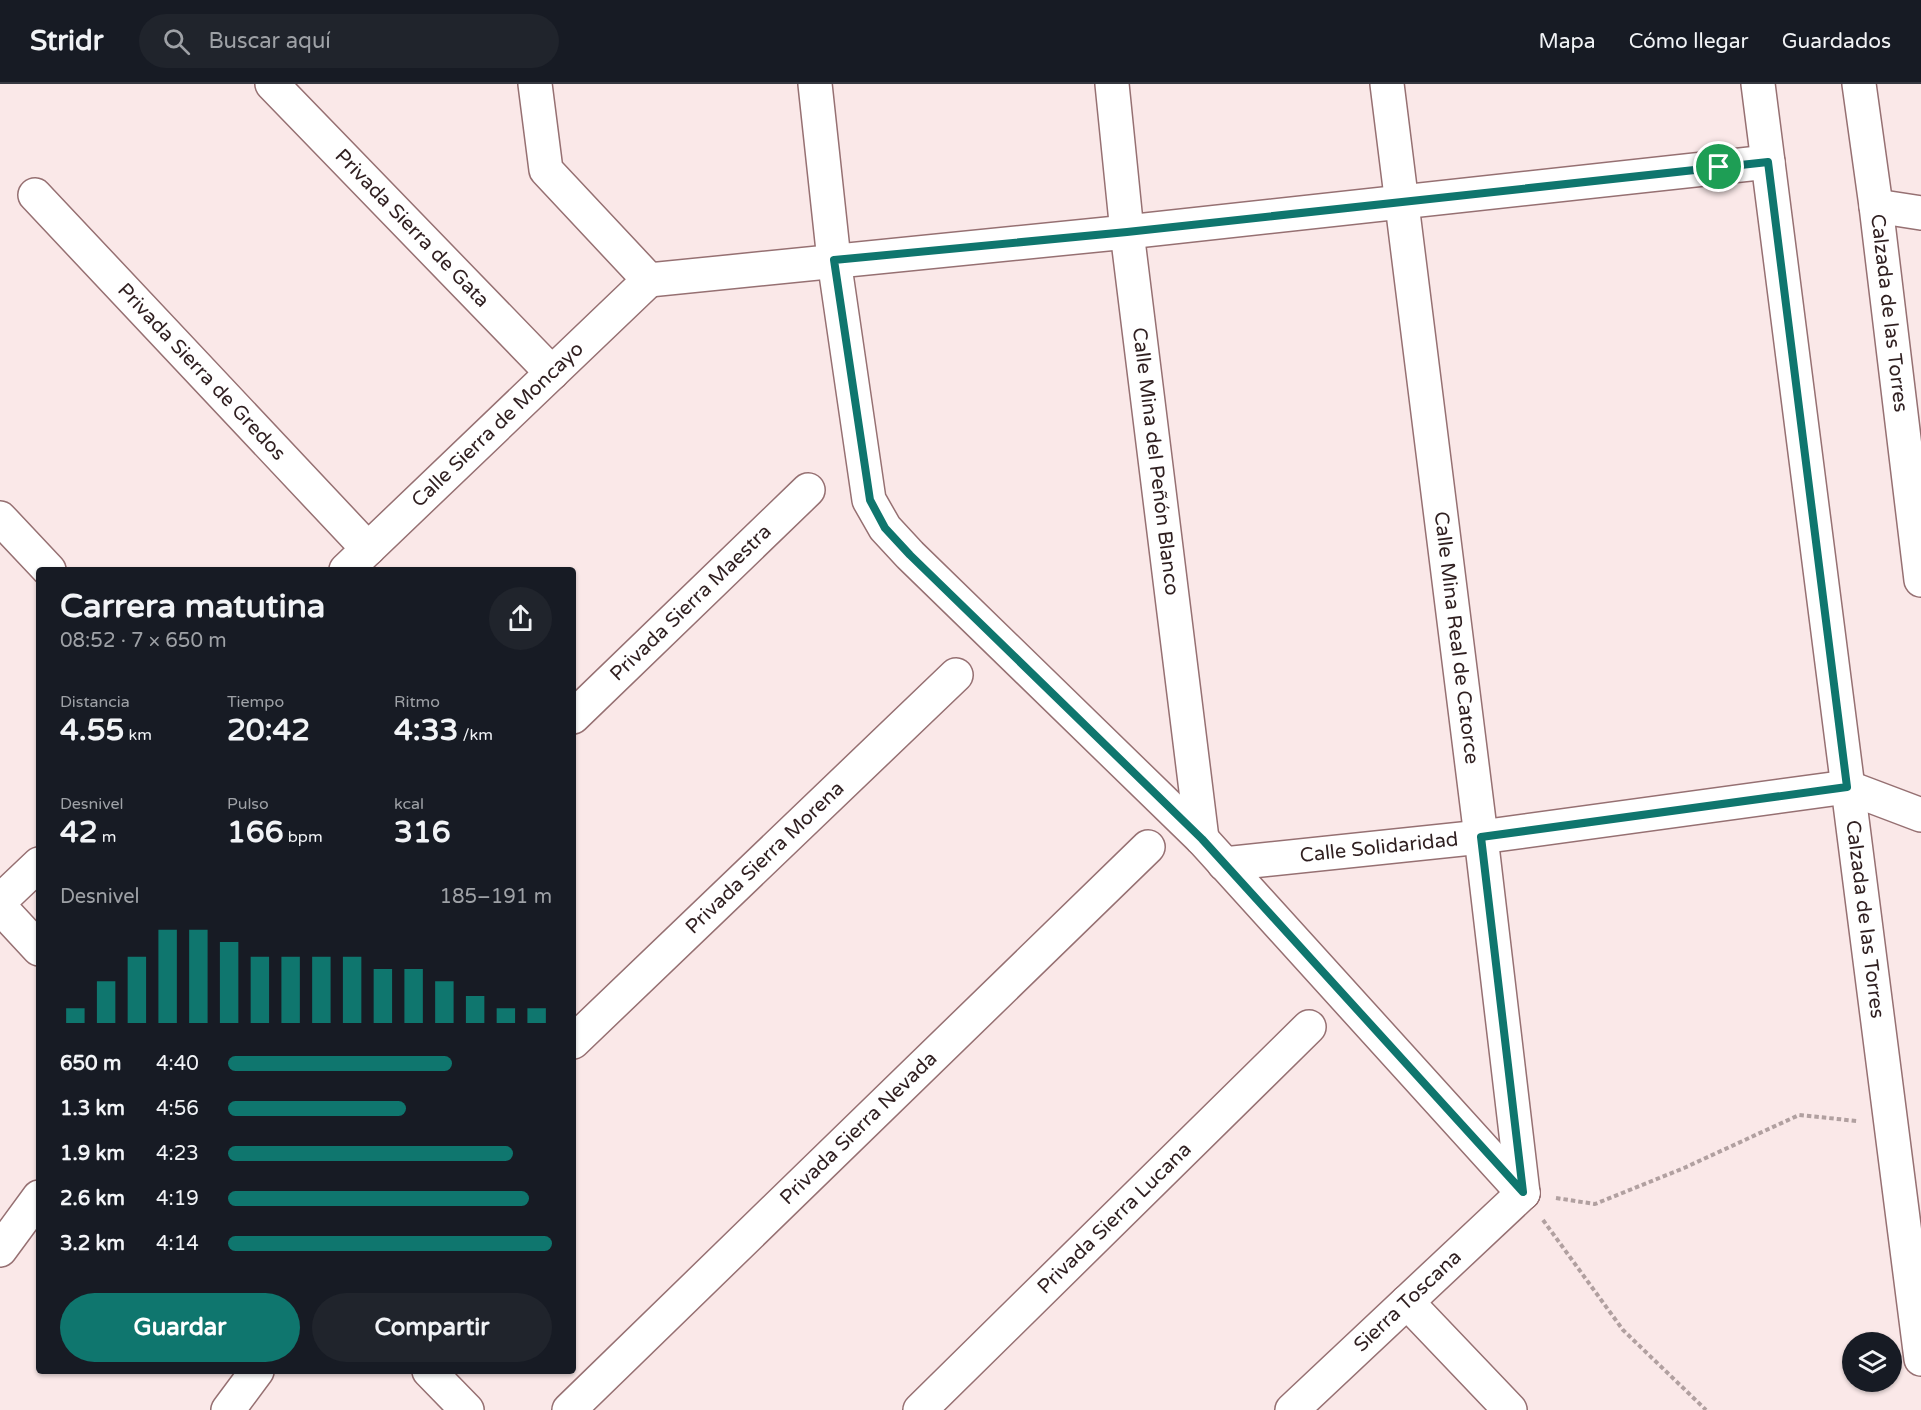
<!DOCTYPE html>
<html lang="es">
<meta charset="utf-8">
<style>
body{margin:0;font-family:"Varela Round",sans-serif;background:#20242c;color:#f1f3f6;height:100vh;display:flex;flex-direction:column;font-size:22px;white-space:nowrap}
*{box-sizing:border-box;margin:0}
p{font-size:20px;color:#9ea1a6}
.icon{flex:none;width:33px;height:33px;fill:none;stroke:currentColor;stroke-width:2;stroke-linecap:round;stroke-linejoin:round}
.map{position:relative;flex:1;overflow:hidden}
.side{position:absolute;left:36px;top:483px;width:540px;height:807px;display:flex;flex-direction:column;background:#171b24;border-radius:6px;box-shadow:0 2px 4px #0004}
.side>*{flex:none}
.fabs{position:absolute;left:1842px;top:1248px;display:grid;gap:12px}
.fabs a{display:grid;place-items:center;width:60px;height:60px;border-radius:50%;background:#171b24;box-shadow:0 2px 4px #0004;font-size:30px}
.pin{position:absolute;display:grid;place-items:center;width:51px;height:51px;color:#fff;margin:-26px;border:3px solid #fff;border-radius:50%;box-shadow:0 2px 6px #0007}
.round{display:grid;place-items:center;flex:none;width:63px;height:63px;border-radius:32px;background:#20242c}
.headline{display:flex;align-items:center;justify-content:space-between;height:102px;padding:0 24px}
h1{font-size:33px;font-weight:700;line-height:45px}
.metrics{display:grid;grid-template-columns:repeat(3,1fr);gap:9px;height:102px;padding:6px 24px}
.metrics div{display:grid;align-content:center}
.metrics b{font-size:30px;font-weight:700}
.metrics small{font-size:16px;font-weight:400}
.metrics p{font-size:16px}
.chart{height:168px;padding:12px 24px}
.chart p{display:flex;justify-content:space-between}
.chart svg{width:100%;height:108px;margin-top:6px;stroke:#0f766e;stroke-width:6}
.button{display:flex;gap:12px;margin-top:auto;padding:12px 24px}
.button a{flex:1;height:69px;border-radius:36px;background:#0f766e;color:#fff;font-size:24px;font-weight:700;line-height:69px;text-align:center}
.button a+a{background:#20242c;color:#f1f3f6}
ul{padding:0 24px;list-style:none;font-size:20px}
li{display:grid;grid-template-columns:96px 72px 1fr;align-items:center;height:45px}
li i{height:15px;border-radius:8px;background:#0f766e}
header{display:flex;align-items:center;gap:36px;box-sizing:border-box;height:84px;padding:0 30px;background:#171b24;border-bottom:2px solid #363941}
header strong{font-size:28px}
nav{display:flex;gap:33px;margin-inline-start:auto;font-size:21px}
.search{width:420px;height:54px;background:#20242c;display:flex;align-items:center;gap:15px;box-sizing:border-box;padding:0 21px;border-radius:33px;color:#9ea1a6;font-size:22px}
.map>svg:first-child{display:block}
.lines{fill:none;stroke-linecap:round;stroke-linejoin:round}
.minor-casing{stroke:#967072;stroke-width:36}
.path{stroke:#b1a0a0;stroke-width:4;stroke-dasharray:4.5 3;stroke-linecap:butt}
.minor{stroke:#fff;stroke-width:33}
.route-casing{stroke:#fff;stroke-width:12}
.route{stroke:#0f766e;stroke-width:8}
.labels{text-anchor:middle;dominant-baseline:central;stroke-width:4.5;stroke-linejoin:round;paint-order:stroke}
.street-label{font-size:20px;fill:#2f1f20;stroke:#fafafa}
</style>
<header>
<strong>Stridr</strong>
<div class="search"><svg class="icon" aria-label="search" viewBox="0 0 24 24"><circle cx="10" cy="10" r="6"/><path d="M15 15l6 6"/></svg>Buscar aquí</div>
<nav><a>Mapa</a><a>Cómo llegar</a><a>Guardados</a></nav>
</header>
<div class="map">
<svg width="1921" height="1326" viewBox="0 0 1921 1326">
<rect width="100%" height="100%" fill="#fae8e8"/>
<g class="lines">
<g class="minor-casing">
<g id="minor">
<path id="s1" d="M272,0L552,289"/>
<path d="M535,0L546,86L649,196"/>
<path d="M815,0L834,176L869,416L885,444L910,471L1202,755L1523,1109"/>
<path id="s2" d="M1112,0L1127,148L1202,755"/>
<path id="s3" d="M1387,0L1481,753L1523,1109"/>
<path id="s4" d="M1758,0L1921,1275"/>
<path id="s5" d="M1859,0L1876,122L1921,496"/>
<path id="s6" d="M35,111L368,465"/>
<path d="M1876,122L1921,129"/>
<path d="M649,196L1127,148L1768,78"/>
<path d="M0,434L49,486"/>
<path id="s7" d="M346,486L649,196"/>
<path id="s8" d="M573,633L808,406"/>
<path id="s9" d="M1224,780L1481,753L1847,703L1921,731"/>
<path d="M0,817L39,780"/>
<path d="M0,823L39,865"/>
<path id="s10" d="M573,958L956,591"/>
<path d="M0,1166L39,1113"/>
<path d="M1407,1218L1510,1326"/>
<path d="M429,1287L467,1326"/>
<path d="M228,1326L257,1287"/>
<path id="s11" d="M569,1326L1148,763"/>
<path id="s12" d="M920,1326L1309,943"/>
<path id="s13" d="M1292,1326L1523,1109"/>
</g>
</g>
<g class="path">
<path d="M1556,1114L1595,1120L1684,1084L1799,1031L1857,1037"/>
<path d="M1543,1136L1623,1246L1706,1326"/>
</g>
<use href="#minor" class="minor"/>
</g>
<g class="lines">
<g class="route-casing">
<path id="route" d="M1768,78L1847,703L1481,753L1523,1108L1202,755L910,471L885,444L870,416L834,176L1127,148Z"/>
</g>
<use href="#route" class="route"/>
</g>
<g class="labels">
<g class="street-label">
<text stroke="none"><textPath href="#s1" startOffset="201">Privada Sierra de Gata</textPath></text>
<text stroke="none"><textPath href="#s5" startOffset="231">Calzada de las Torres</textPath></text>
<text stroke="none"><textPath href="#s6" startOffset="243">Privada Sierra de Gredos</textPath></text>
<text stroke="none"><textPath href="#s7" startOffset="210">Calle Sierra de Moncayo</textPath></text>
<text stroke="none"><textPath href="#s2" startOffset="380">Calle Mina del Peñón Blanco</textPath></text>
<text stroke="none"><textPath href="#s8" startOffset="164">Privada Sierra Maestra</textPath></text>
<text stroke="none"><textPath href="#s3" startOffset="558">Calle Mina Real de Catorce</textPath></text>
<text stroke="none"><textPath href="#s9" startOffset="156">Calle Solidaridad</textPath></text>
<text stroke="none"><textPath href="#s10" startOffset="266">Privada Sierra Morena</textPath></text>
<text stroke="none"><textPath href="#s4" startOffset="842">Calzada de las Torres</textPath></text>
<text stroke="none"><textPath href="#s11" startOffset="404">Privada Sierra Nevada</textPath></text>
<text stroke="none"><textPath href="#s12" startOffset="273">Privada Sierra Lucana</textPath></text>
<text stroke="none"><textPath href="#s13" startOffset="159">Sierra Toscana</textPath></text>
</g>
</g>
</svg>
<div class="fabs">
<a><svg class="icon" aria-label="layers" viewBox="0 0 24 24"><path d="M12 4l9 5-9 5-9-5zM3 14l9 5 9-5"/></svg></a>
</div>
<div class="pin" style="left:1719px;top:83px;background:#1e9e55"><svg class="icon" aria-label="arrive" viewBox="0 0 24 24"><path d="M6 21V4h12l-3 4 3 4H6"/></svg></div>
<section class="side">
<div class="headline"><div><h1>Carrera matutina</h1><p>08:52 · 7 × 650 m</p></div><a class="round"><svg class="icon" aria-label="share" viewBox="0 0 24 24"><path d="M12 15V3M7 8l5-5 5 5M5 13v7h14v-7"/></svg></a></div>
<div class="metrics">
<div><p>Distancia</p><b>4.55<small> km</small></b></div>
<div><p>Tiempo</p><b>20:42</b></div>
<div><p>Ritmo</p><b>4:33<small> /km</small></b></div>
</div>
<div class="metrics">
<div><p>Desnivel</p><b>42<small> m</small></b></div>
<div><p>Pulso</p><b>166<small> bpm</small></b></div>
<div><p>kcal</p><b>316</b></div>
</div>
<div class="chart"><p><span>Desnivel</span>185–191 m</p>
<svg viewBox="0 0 160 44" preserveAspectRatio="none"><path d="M5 44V38M15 44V27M25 44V17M35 44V6M45 44V6M55 44V11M65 44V17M75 44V17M85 44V17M95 44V17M105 44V22M115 44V22M125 44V27M135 44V33M145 44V38M155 44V38"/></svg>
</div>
<ul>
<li><b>650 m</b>4:40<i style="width:69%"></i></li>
<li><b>1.3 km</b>4:56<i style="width:55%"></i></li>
<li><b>1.9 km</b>4:23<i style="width:88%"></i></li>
<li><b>2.6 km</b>4:19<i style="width:93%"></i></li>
<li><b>3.2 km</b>4:14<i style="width:100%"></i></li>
</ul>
<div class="button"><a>Guardar</a><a>Compartir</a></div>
</section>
</div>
